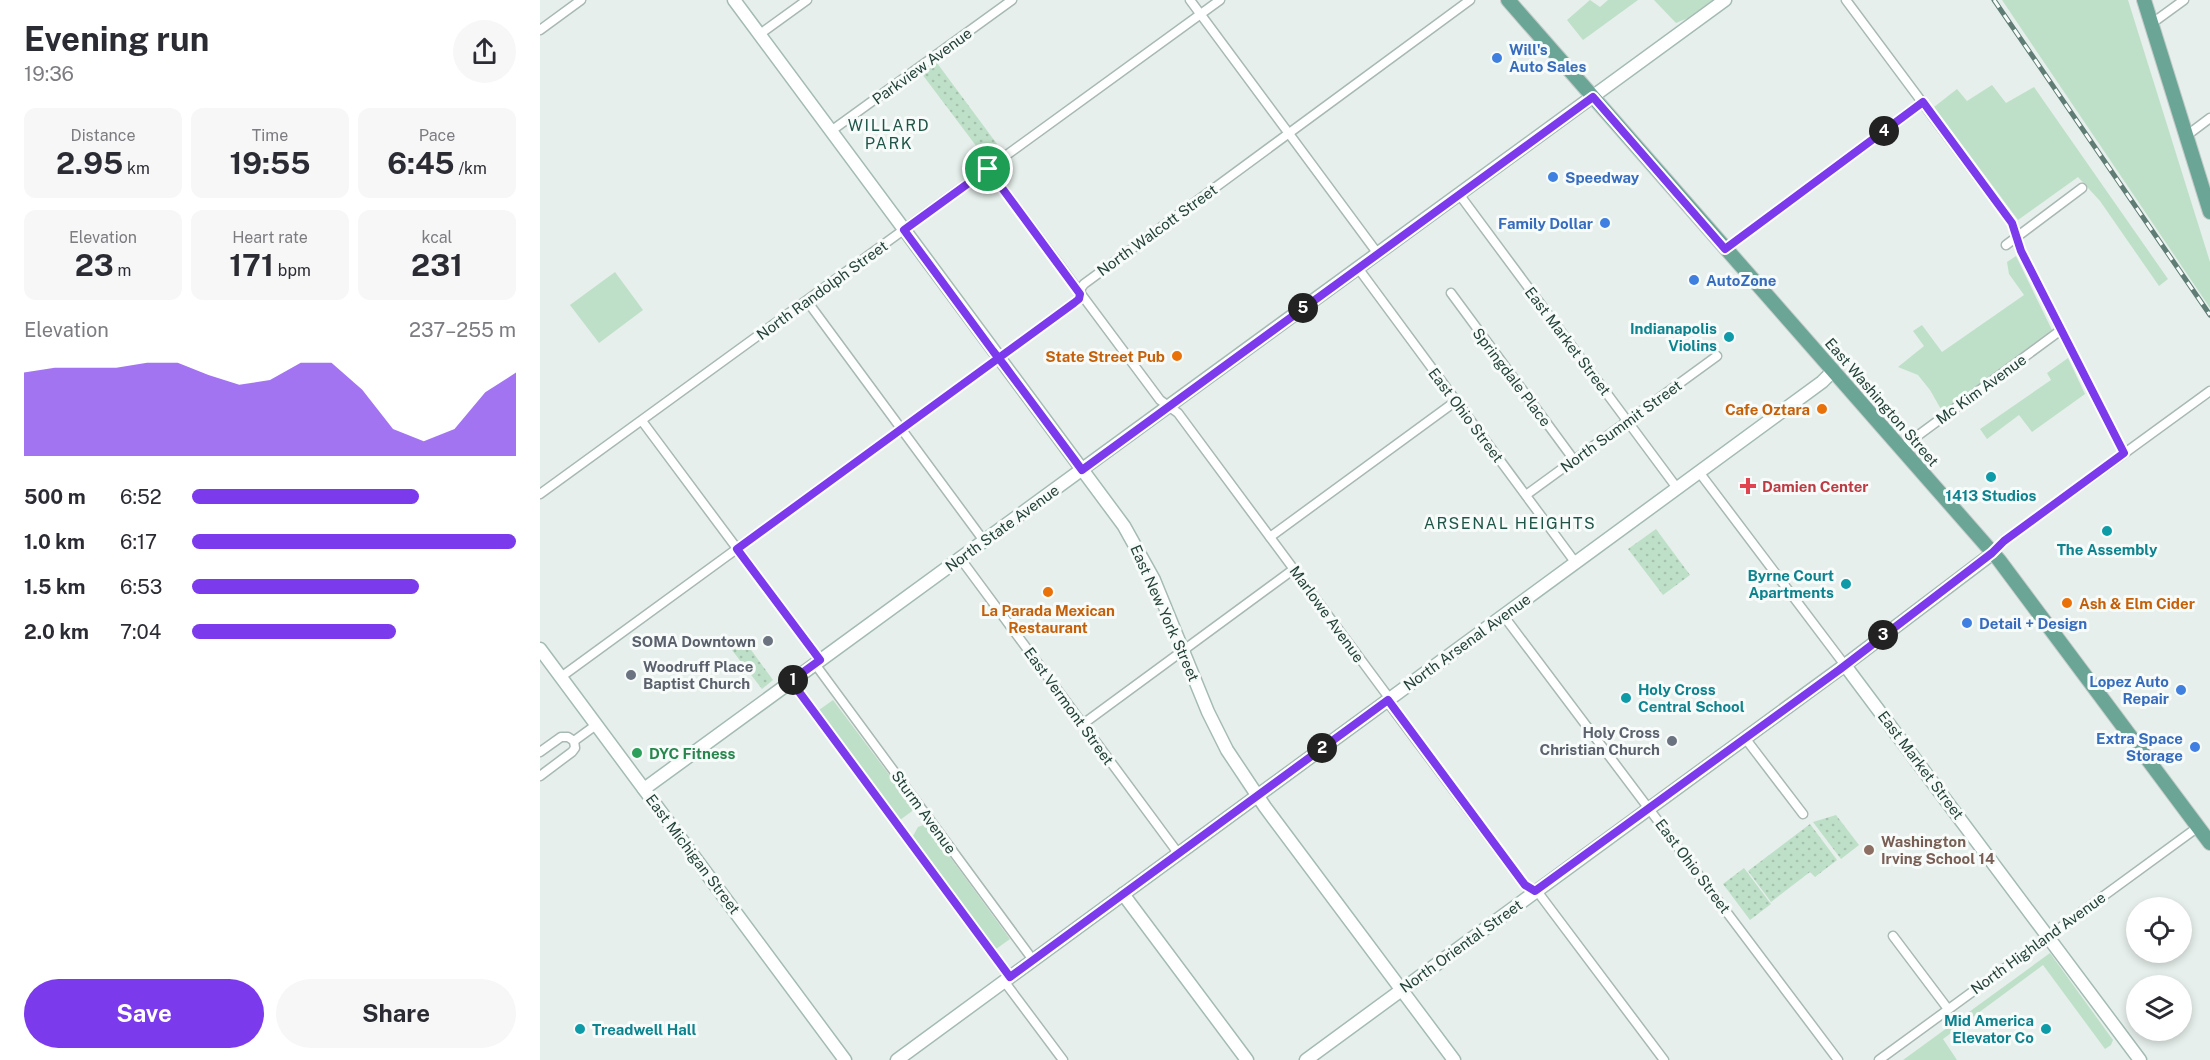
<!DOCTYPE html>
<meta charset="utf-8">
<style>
body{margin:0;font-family:"Public Sans",sans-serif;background:#f7f7f7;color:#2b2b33;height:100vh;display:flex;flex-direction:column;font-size:22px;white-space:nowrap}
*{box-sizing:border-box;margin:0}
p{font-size:20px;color:#7c7c81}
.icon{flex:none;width:33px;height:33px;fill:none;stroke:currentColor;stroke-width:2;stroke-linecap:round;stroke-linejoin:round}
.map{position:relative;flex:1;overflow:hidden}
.panel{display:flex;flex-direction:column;background:#fff;width:540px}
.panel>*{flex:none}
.controls{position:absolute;left:1586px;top:897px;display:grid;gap:12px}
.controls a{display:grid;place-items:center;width:66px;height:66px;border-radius:50%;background:#fff;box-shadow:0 3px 9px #0003;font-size:30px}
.pin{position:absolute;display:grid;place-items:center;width:51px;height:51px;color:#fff;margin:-26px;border:3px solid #fff;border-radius:50%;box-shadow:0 2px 6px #0007}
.km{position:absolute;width:30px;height:30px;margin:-15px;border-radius:50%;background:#222;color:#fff;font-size:16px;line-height:30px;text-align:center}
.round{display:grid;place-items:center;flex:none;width:63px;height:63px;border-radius:32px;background:#f7f7f7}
.headline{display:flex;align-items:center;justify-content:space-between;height:102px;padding:0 24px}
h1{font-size:33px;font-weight:700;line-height:45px}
.metrics{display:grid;grid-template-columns:repeat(3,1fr);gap:9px;height:102px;padding:6px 24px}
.metrics div{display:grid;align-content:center;border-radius:12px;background:#f7f7f7;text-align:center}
.metrics b{font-size:30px;font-weight:700}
.metrics small{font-size:16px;font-weight:400}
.metrics p{font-size:16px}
.chart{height:168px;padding:12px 24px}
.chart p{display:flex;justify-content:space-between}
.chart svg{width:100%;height:108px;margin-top:6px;fill:#7c3aed;opacity:.7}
.action{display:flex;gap:12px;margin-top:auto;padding:12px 24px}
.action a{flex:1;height:69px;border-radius:36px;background:#7c3aed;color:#fff;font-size:24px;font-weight:700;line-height:69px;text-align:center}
.action a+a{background:#f7f7f7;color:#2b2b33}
ul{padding:0 24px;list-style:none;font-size:20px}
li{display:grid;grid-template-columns:96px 72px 1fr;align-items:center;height:45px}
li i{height:15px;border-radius:8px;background:#7c3aed}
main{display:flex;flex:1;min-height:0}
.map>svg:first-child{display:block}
.grass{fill:#bfe0c8}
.park{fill:url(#park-dots)}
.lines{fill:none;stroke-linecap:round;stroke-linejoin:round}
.street-casing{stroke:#a8b8b2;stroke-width:11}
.secondary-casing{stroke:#a4bbb3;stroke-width:15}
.primary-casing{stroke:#c2cac8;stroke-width:16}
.street{stroke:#fff;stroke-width:8}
.secondary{stroke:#fff;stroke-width:12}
.primary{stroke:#6aa596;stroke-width:14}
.rail-casing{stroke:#5f7d75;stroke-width:5}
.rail{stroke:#f7fbf9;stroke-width:3;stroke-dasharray:9;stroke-linecap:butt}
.route-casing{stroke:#fff;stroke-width:12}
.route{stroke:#7c3aed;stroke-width:8}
.shop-dot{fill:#3f7fe0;stroke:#f7fbf9;stroke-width:2}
.culture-dot{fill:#0f9aa8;stroke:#f7fbf9;stroke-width:2}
.food-dot{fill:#e8710a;stroke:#f7fbf9;stroke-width:2}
.health-dot{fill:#e0444e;stroke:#f7fbf9;stroke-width:2}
.worship-dot{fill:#6b7280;stroke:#f7fbf9;stroke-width:2}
.leisure-dot{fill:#2e9e5b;stroke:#f7fbf9;stroke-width:2}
.education-dot{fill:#8d6e63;stroke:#f7fbf9;stroke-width:2}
.labels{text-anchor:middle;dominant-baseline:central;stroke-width:6;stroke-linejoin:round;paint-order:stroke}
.shop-label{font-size:15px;font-weight:bold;fill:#366cbe;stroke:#f7fbf9;text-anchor:start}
.street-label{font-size:15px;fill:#24423a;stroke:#f7fbf9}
.culture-label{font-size:15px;font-weight:bold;fill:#0d838f;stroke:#f7fbf9;text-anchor:end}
.food-label{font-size:15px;font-weight:bold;fill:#c56008;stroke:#f7fbf9;text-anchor:end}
.health-label{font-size:15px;font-weight:bold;fill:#be3a42;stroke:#f7fbf9;text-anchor:start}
.worship-label{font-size:15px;font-weight:bold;fill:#5b616d;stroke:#f7fbf9;text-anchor:end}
.leisure-label{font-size:15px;font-weight:bold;fill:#27864d;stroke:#f7fbf9;text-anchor:start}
.education-label{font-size:15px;font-weight:bold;fill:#785e54;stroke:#f7fbf9;text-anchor:start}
.neighbourhood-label{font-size:16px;letter-spacing:1.5px;fill:#1f5548;stroke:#f7fbf9}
</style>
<main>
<section class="panel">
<div class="headline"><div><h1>Evening run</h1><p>19:36</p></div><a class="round"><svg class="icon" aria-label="share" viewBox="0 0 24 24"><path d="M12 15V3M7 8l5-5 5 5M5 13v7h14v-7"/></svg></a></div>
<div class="metrics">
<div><p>Distance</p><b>2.95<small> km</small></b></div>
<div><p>Time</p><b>19:55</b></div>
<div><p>Pace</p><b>6:45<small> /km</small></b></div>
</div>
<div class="metrics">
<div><p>Elevation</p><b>23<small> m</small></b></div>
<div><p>Heart rate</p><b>171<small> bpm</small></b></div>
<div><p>kcal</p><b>231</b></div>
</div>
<div class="chart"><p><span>Elevation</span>237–255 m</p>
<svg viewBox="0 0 160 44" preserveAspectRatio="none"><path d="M0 44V10L10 8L20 8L30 8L40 6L50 6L60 11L70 15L80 13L90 6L100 6L110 17L120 33L130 38L140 33L150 18L160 10V44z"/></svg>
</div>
<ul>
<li><b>500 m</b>6:52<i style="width:70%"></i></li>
<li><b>1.0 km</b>6:17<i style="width:100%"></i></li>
<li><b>1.5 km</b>6:53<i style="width:70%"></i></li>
<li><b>2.0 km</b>7:04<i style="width:63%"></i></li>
</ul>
<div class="action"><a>Save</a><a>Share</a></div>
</section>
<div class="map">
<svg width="1670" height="1060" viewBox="0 0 1670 1060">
<defs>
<pattern id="park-dots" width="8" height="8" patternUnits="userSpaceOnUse" patternTransform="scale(1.5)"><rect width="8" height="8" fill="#bfe0c8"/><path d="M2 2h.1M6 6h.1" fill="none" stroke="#a4c1ad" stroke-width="1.8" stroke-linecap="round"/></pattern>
</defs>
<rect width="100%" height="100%" fill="#e6efeb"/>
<g class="grass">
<path d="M1050,0L1060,7L1068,0H1098L1043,40L1027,20Z"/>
<path d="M1114,0H1173L1148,18L1136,23Z"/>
<path d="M1462,0H1588L1670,262V308Z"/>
<path d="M1452,85L1466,103L1494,87L1628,279L1619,286L1560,201L1538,177L1478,220L1394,107L1417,89L1427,101Z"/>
<path d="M1476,256L1512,330L1402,411L1390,390L1378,375L1358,367L1384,346L1373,331L1382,325L1402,352L1484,295L1469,274L1467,262Z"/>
<path d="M75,272L103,310L59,343L30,305Z"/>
<path d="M1528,358L1545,394L1492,432L1479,415L1447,439L1440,429L1511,380L1507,373Z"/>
<path d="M293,700L375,809L360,820L279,710Z"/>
<path d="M386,824L470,939L456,949L373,836L378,827Z"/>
<path d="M1510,953L1573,1040L1571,1045L1565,1049L1503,965L1403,1039L1417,1060H1363Z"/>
</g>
<g class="park">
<path d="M397,63L457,144L443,155L382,74Z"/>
<path d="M1116,529L1150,575L1123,595L1088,549Z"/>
<path d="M201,636L233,680L222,689L188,645Z"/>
<path d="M1296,815L1319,845L1301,859L1273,822Z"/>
<path d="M1270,824L1297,860L1275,877L1270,872L1231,902L1208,871Z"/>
<path d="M1204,868L1231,904L1210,920L1183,884Z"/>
</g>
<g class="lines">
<g class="street-casing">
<g id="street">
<path d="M650,0L838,254"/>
<path d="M1306,0L1472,223L1481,251L1584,453"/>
<path d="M1611,24L1644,0"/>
<path d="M0,30L41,0"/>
<path d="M220,34L267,0"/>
<path d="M291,131L472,0"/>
<path d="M1646,136L1670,118"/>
<path d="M448,169L620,400L638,413L847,695L849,704L985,885L1000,895L1124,1060"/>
<path d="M919,194L1137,488"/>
<path d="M1466,245L1542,188"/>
<path d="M1185,249L1383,102"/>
<path d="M818,268L1035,562"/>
<path d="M911,293L1034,460"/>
<path d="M267,301L444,541"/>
<path d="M102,421L280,660"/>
<path d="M1361,448L1521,330"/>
<path d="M1159,472L1304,664"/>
<path d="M0,494L680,0"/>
<path d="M986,495L1177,356"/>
<path d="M730,537L916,401"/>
<path d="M1453,553L1464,541L1670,391"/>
<path d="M420,558L638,853"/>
<path d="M963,615L1298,1060"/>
<path d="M275,664L493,960"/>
<path d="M21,677L534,303L540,297L541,288L544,284L930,0"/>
<path d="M251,681L470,977"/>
<path d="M543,724L754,569"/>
<path d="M1205,738L1263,814"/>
<path d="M34,741L56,725"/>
<path d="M0,752L21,737H28L34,741"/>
<path d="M0,776L32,752L35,748L34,741"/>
<path d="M1353,936L1408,1009"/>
<path d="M464,981L523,1060"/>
<path d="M1339,1060L1658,827"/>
</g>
</g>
<g class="secondary-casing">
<g id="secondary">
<path d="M194,0L584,526L614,580L668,712L687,750L725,807L914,1060"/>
<path d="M0,649L305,1060"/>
<path d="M1304,664L1600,1060"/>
<path d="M104,789L1185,0"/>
<path d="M583,894L707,1060"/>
<path d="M357,1060L1282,382L1293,371"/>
<path d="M766,1060L1301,668L1453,553"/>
</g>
</g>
<g class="primary-casing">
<g id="primary">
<path d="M968,0L1459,560L1670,843"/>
<path d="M1604,0L1670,212"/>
</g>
</g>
<use href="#street" class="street"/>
<use href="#secondary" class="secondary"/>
<use href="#primary" class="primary"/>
<g class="rail-casing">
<path id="rail" d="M1454,0L1670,315"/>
</g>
<use href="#rail" class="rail"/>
</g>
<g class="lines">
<g class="route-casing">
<path id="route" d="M448,169L540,294L539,299L534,303C422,385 310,467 197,549L280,660L251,681L470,977L848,700L985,885L995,891L1299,670L1452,553L1464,541L1584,453L1481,251L1472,223L1383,102L1185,249L1053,97L542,470L464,365L453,351L364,230L448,169"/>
</g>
<use href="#route" class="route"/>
</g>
<g class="shop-dot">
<circle cx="957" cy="58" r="6"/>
<circle cx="1013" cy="177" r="6"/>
<circle cx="1065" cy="223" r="6"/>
<circle cx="1154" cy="280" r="6"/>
<circle cx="1427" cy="623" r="6"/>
<circle cx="1641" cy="690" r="6"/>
<circle cx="1655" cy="747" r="6"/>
</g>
<g class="culture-dot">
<circle cx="1189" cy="337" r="6"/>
<circle cx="1451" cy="477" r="6"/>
<circle cx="1567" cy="531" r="6"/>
<circle cx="1306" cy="584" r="6"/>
<circle cx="1086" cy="698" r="6"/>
<circle cx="40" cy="1029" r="6"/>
<circle cx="1506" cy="1029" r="6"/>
</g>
<g class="food-dot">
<circle cx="637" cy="356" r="6"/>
<circle cx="1282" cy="409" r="6"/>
<circle cx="508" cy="592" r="6"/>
<circle cx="1527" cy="603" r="6"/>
</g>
<path class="health-dot" d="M1205 477h6v6h6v6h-6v6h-6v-6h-6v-6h6z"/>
<g class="worship-dot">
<circle cx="228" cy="641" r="6"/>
<circle cx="91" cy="675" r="6"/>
<circle cx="1132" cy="741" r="6"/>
</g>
<circle class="leisure-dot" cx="97" cy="753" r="6"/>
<circle class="education-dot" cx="1329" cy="850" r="6"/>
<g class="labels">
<g class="shop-label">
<text x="969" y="49">Will's<tspan x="969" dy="17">Auto Sales</tspan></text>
<text x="1025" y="177">Speedway</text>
<text x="1053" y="223" text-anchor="end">Family Dollar</text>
<text x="1166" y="280">AutoZone</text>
<text x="1439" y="623">Detail + Design</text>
<text x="1629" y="681" text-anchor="end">Lopez Auto<tspan x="1629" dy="17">Repair</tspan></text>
<text x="1643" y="738" text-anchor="end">Extra Space<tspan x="1643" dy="17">Storage</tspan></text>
</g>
<g class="street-label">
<text transform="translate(382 66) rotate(-36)">Parkview Avenue</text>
<text transform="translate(617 230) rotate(-36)">North Walcott Street</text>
<text transform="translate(282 290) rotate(-36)">North Randolph Street</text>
<text transform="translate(1028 341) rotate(53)">East Market Street</text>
<text transform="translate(972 377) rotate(53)">Springdale Place</text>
<text transform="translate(1441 389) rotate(-36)">Mc Kim Avenue</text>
<text transform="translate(1342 402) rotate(49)">East Washington Street</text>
<text transform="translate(926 415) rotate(53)">East Ohio Street</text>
<text transform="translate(1081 426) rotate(-36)">North Summit Street</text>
<text transform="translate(462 528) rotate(-36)">North State Avenue</text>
<text transform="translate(625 613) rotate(66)">East New York Street</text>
<text transform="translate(787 614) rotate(54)">Marlowe Avenue</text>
<text transform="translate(927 642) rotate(-36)">North Arsenal Avenue</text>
<text transform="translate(529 706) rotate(54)">East Vermont Street</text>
<text transform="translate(1381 765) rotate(53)">East Market Street</text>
<text transform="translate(384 812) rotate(54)">Sturm Avenue</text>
<text transform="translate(153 854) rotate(53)">East Michigan Street</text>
<text transform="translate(1153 866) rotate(53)">East Ohio Street</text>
<text transform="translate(1498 943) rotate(-36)">North Highland Avenue</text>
<text transform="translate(921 946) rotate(-36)">North Oriental Street</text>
</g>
<g class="culture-label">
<text x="1177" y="328">Indianapolis<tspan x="1177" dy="17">Violins</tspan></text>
<text x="1451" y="495" text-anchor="middle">1413 Studios</text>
<text x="1567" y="549" text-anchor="middle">The Assembly</text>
<text x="1294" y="575">Byrne Court<tspan x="1294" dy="17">Apartments</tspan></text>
<text x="1098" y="689" text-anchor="start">Holy Cross<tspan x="1098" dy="17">Central School</tspan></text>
<text x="1494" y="1020">Mid America<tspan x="1494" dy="17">Elevator Co</tspan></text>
<text x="52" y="1029" text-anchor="start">Treadwell Hall</text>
</g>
<g class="food-label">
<text x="625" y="356">State Street Pub</text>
<text x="1270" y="409">Cafe Oztara</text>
<text x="1539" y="603" text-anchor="start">Ash &amp; Elm Cider</text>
<text x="508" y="610" text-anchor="middle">La Parada Mexican<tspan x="508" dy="17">Restaurant</tspan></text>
</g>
<g class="health-label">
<text x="1222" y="486">Damien Center</text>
</g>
<g class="worship-label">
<text x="216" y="641">SOMA Downtown</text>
<text x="103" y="666" text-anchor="start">Woodruff Place<tspan x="103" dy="17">Baptist Church</tspan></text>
<text x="1120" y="732">Holy Cross<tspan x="1120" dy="17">Christian Church</tspan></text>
</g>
<g class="leisure-label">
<text x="109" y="753">DYC Fitness</text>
</g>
<g class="education-label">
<text x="1341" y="841">Washington<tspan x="1341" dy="17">Irving School 14</tspan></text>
</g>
<g class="neighbourhood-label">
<text x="349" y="125">WILLARD<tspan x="349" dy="18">PARK</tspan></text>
<text x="970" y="523">ARSENAL HEIGHTS</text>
</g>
</g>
</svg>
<div class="controls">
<a><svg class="icon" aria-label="locate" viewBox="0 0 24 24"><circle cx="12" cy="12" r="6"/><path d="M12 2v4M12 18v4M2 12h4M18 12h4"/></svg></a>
<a><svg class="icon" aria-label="layers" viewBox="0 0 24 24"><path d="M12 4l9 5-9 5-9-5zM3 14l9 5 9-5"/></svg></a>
</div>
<div class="pin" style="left:448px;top:169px;background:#1e9e55"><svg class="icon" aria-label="arrive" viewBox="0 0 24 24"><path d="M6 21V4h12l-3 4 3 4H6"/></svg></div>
<b class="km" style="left:253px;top:680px">1</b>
<b class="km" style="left:782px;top:748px">2</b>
<b class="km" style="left:1343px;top:635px">3</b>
<b class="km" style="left:1344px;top:131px">4</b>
<b class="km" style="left:763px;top:308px">5</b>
</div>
</main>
